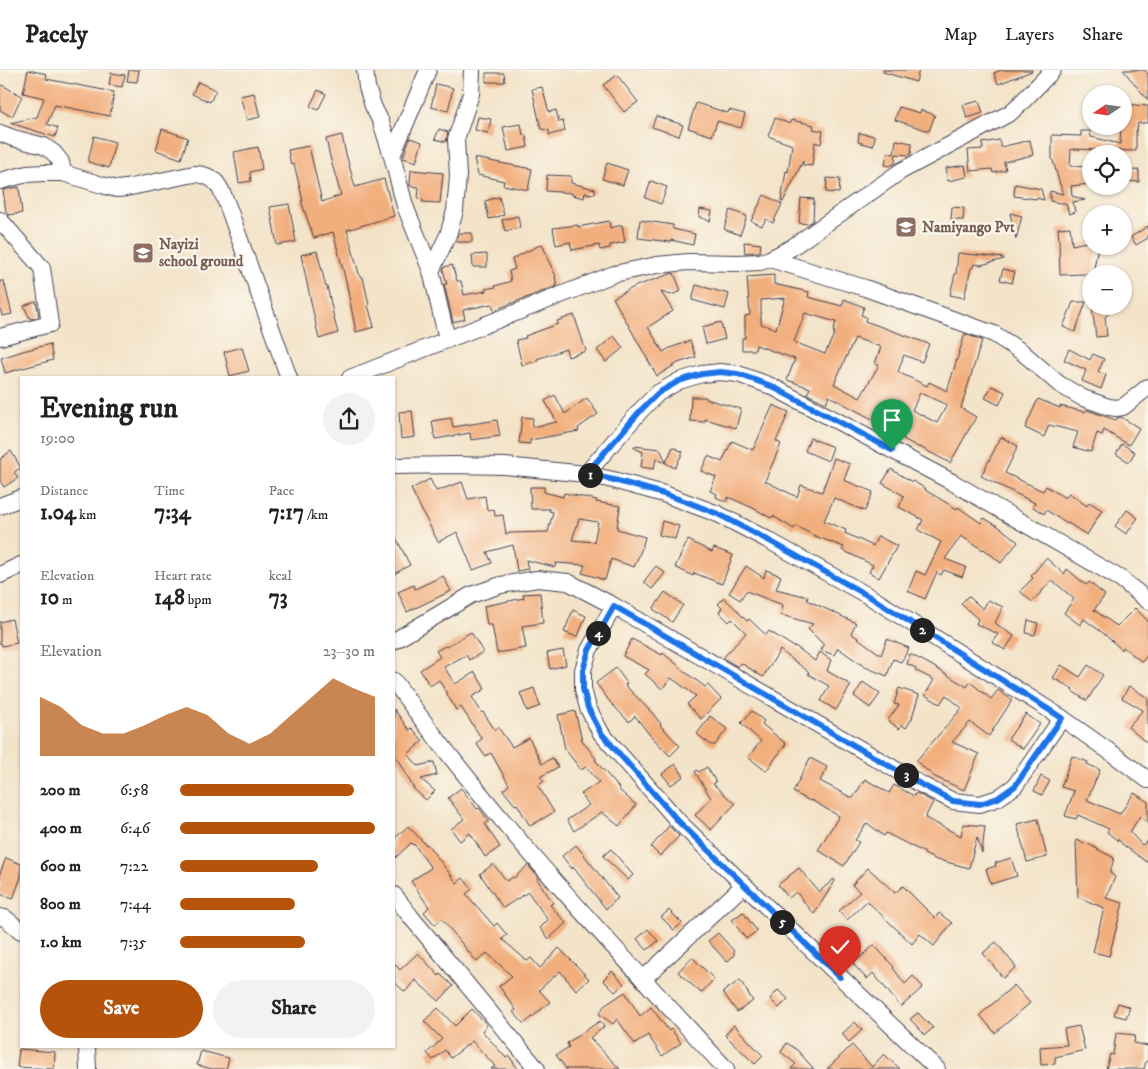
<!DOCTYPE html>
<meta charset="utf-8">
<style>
body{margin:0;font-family:"IM FELL DW Pica",serif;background:#f2f2f2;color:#202124;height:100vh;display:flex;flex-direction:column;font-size:19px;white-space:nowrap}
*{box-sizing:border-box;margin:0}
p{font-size:16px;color:#757577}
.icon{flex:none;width:28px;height:28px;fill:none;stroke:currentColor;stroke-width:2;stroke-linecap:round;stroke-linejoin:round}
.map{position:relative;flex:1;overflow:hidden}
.drawer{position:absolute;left:20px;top:306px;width:375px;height:672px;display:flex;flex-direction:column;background:#fff;border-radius:0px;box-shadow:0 1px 4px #0004}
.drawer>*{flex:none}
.needle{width:32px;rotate:257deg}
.fabs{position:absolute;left:1082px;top:15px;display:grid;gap:10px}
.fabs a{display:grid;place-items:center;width:50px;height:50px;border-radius:50%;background:#fff;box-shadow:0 1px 4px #0004;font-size:25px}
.pin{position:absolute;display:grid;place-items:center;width:42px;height:42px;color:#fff;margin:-51px -21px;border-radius:50% 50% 50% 0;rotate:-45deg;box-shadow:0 0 5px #0007}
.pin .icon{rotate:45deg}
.km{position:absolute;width:25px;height:25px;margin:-12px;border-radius:50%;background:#222;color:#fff;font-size:14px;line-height:25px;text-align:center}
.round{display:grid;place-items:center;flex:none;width:52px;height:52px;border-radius:26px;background:#f2f2f2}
.summary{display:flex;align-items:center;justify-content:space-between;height:85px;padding:0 20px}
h1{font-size:28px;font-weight:700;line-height:38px}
.figures{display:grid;grid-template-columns:repeat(3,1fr);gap:8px;height:85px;padding:5px 20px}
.figures div{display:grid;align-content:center}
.figures b{font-size:21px;font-weight:700}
.figures small{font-size:14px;font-weight:400}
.figures p{font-size:14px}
.chart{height:140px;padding:10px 20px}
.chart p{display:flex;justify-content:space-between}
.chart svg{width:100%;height:90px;margin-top:5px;fill:#b45309;opacity:.7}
.action{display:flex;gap:10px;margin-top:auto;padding:10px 20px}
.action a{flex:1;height:58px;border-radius:30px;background:#b45309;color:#fff;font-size:20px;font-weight:700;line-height:58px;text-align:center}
.action a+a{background:#f2f2f2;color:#202124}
ul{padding:0 20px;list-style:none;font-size:16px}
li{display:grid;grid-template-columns:80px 60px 1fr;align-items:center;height:38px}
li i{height:12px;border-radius:6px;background:#b45309}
header{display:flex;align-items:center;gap:30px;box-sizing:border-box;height:70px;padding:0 25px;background:#fff;border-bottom:1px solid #e0e0e0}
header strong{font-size:24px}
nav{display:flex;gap:28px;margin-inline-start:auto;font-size:18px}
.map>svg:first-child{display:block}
.building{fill:#f2af7e;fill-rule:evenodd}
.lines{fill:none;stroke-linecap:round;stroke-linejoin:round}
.minor-casing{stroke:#413f50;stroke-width:18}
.minor{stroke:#fff;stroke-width:16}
.route-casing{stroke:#fff;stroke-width:10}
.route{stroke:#1a73e8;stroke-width:6}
.labels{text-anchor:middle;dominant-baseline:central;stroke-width:4.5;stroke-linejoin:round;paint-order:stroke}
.education-label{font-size:15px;font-weight:bold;fill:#785e54;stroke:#fbf7ec;text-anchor:start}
</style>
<header>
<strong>Pacely</strong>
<nav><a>Map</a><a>Layers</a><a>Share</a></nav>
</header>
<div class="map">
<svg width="1148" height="999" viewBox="0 0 1148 999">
<rect width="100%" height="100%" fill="#fbf7ec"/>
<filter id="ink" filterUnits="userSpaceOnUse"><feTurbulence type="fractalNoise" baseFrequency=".02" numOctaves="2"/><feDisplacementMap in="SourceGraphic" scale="10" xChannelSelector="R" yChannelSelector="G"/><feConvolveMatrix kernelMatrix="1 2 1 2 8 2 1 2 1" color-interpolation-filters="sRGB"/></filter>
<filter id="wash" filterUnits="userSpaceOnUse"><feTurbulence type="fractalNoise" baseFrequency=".0096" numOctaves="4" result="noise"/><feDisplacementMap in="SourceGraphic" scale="20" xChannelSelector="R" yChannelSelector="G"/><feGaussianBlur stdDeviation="1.12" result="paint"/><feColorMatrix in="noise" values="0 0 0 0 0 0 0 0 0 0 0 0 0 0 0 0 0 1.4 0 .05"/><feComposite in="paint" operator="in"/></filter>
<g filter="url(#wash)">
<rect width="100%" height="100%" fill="#f3e3c8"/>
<g id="blocks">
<g class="building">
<path d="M28,0L47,4L46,9L114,22L110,46L55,35L47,54L58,58L55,67L10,53L37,47L44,28L23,23Z"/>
<path d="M129,0H139L137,12L127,11Z"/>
<path d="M883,0H919L916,12L883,2Z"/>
<path d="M1001,0H1032V1L998,14L994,3Z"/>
<path d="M1123,0H1145L1148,4V30Z"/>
<path d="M111,3L125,5L122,17L109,15Z"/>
<path d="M486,3H504L505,12H486Z"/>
<path d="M617,5L638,32L624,42L603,15Z"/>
<path d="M198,12L216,20L210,32L192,24Z"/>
<path d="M0,14L22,26L12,47L0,40Z"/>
<path d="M436,14L453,18L448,41L431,37Z"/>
<path d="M542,17L549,42L556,40L559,52L563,51L565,61L549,65V60L541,59L532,19Z"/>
<path d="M318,20L326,24L318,40L310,36Z"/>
<path d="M254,23L260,47L247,50L240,26Z"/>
<path d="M979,31L983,43L967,48L963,35Z"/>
<path d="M696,33L728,43L729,40L745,44L741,58L717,51L712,66L688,58Z"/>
<path d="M1124,34L1148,36V53H1138L1137,60H1136V81L1071,79L1070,96L1091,97V114L1071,116L1072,126L1085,130L1073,132L1075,142L1069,144L1066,133H1060L1050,131V121L1063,124L1052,88V65L1081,66V61H1090L1091,67L1120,74L1121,56H1124Z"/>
<path d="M899,37L920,43L921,40L935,45L929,61L895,50Z"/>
<path d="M656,46L683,55L679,66L652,57Z"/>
<path d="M478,47L491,49L488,63L475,60Z"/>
<path d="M775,48L790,54L791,50L814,55L813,59L823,61L821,74L815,72L812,96L803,95V91L783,132L781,131L786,101L788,102L792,75L768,66Z"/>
<path d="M521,54L523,65H526L528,77L508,81L503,57Z"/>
<path d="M162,59L188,68L181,89L156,80Z"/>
<path d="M439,59L448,62L446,72L435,69Z"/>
<path d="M859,63L875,66L873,76L858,72Z"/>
<path d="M342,65L345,80L355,117L384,109L394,146L347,160L360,207H363L369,235H368L374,257L356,262L346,211L333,162L314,168L301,131H303L294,94L291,95L288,80L309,76L322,132L341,125L330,87L326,69Z"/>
<path d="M94,66L115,72L109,98L88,92Z"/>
<path d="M410,68L422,72L416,92L403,88V87Z"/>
<path d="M896,70L912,73L911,84L909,85L896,84L895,93L890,96L885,95L887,83L894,84Z"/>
<path d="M999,70L1001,77L1030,70L1033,85L1004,92L1006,100L993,103L992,99L970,101L968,80L983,79L982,73Z"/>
<path d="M258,77L262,99L250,102L251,111L239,113L234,82Z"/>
<path d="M474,88L532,99L528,120L503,115L504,111L478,105Z"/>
<path d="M607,93L628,100L623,115L602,109Z"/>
<path d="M965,95L967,107L948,111L946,98Z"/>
<path d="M411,100L443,103L440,133L422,132L423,130L418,129L419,117L410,116V114Z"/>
<path d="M1139,100V112L1124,111V101Z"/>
<path d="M547,105L571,106V113L595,119V124L585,123L584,128L572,125V123L546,121Z"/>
<path d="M827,108L840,109L839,123L826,122Z"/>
<path d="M651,111L667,117L661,134L645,128Z"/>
<path d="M1015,114L1041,119L1044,130L1036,128V129L1014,126Z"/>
<path d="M19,117L22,143L9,145L6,142L3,120Z"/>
<path d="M764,125L782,134L773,153L766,149L762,156L751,151Z"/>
<path d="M499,127L504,145L489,149L485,131Z"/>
<path d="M801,128L814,129L813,151L808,154L799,153Z"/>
<path d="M289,134L296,172L277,175L270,137Z"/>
<path d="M952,137L964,138L963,150H951Z"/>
<path d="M700,139L712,141L710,151L699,147Z"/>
<path d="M730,140L747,146L740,165L724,159Z"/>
<path d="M1010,143L1022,146L1016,169Z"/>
<path d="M518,146L520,158L505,161L502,150Z"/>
<path d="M640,150L673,155V159L695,164L693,175L671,170V172L638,168Z"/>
<path d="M609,151L610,158L622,155L625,172L610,175V178L600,180L599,175L572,180L570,172L556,175L553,158L578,155V157Z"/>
<path d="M1148,156V168L1136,175L1131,167Z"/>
<path d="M1070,157L1072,175L1091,171V176H1098L1093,204H1091V205L1083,204L1060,205L1059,170L1058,158Z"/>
<path d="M459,163H472V172H457Z"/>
<path d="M744,172L761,174L760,182L745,183Z"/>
<path d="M542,174L548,188H547L556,206L555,207L557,216L494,240L492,234L463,240L465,249L453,252L444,214H447L443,200L444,197L452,195L457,211H461L464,225L486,221L485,219L496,217L495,216L511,211L509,201L515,199L512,189Z"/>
<path d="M317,181L326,217L327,216L335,252L338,263L319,269L301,185Z"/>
<path d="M958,183L1004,188V189L981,195L974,194L973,197L971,198L964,228L950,225L955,204H956Z"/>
<path d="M487,184V197H473L472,185Z"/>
<path d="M1003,199L1015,202L1012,213L1000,210Z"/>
<path d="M674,203L681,221L671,225L661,222L673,241L648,257L663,282L670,278L690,271L696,287L678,293L657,306L613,228L636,216L670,204Z"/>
<path d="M774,205V214L809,222L808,227L842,236L844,229L864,237L861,245L866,247L865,251L929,274L922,292L904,285L898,302L927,316L929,312L947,321L965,264L982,270L961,338L976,347L950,393L920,377V378L903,369L904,368L872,349L829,326L826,333L807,324L810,318L787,310L795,289L756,275L755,280H742V268H745V246L750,245L747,207ZM785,228L776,259L761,254V230ZM805,243L836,252L833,262H835L825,284L794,272ZM855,268L881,277L875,294L879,295L860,328L834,314ZM920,323L947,335L937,353L912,340Z"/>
<path d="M0,211H4L12,244L2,246L0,238Z"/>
<path d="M696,215L729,224L725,239L692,230Z"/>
<path d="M36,231L39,247L30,249L24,236Z"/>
<path d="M1073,232H1086L1075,262L1063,257Z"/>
<path d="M1092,236H1117L1105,247L1107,266L1096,267Z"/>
<path d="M574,245L586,281L568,287L566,279L537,289V291L522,295L516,270L526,268L525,266L558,254L557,251Z"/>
<path d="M721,252L725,269L706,274L702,257Z"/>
<path d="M614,266L623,278L606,292L597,280Z"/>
<path d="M50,274L53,290L5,303L1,288L23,281Z"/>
<path d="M242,277L249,301L230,306L224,282Z"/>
<path d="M1069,279L1090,290L1093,284L1104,289L1098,302L1106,305L1101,319L1082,311L1086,300L1064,290Z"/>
<path d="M992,316L1005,322L999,335L985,328Z"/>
<path d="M555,325L565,344L587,328L598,344L578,358L579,361L530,370V374L519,373L522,347L533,348L532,357L557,352L545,331Z"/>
<path d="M691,327H706V329L741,339L736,358L705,349V352L690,351Z"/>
<path d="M1038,329L1060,338V336L1085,342L1087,340L1116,350L1117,348L1121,347L1139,358L1129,375L1104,360L1102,365L1097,363L1091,382L1073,377L1078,362L1049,355L1044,367L1025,358Z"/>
<path d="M773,335L789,342L776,371L781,374L765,411L797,427L801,415L822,422L834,388L850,394L844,410L873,422L865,441L834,428L824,451L846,460L845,463L873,476L878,466L897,476L879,508L869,502L873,495L842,480L844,477L815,466L796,456L794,459L773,446L771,448L753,438L728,427L726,432L716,427L717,424L710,421L716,407L701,401L708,386L722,392L732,371L753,380Z"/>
<path d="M412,341L415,367L401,369L399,342Z"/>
<path d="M451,348L453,357L497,350L500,366L471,370L470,363L435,369L432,351Z"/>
<path d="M1001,367L1018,376L1005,403L1043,421L1046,416L1065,428L1069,423L1087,436L1089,432L1102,440L1087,465L1068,453L1067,454L1046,440L1044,444L1033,437L1035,433L981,406Z"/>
<path d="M810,368L833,377L828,391L805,381Z"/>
<path d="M1122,374L1135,382L1129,392L1116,384Z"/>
<path d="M634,376L660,379L666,392L673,377L683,382L675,398L656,388L654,399L641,397L643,382L633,377Z"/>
<path d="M11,381L21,398L14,402L18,408L4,417L0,411V389Z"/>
<path d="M891,399L912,412L913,411L926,419L925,420L957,439L958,437L981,453L984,448L1001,458L1018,472L1001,493L984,479L983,480L961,466L945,489L966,497L962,507L944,500L941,505L937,502L925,529L908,521L916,501L925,505L941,472L918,460L923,450L899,437L904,426L882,413Z"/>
<path d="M430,409L436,421L462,412L468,429L485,426L487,440L494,439L495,446L503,445L506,464L511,463L548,462L553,442L549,441L550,439H531L530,417H544V422L563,427L564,423L597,430L596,432L620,436L617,459L645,467L642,478L634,497L611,489L605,510L582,503L585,495L556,493L555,497L526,490L528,499L517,501L513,475L487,482L492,493L473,500L457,462L438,472L411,419ZM579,449L598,452L594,472L572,470Z"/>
<path d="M1127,440L1138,448L1126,464L1115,456Z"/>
<path d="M662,451L679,456L675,469L659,465Z"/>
<path d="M394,464L410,495L394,504Z"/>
<path d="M688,470L712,482L714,478L733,485L722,514L694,503L693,506L675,497Z"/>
<path d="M1046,488L1064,504L1067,499L1086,515L1089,512L1105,525L1094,540L1117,556L1135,538L1148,551V584L1142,592L1123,577L1122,580L1103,563L1084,549L1080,555L1064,543L1074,529L1052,510L1032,532L1020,521L1033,508L1031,506Z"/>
<path d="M656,496L665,503L652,519L645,513V510Z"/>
<path d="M746,496L764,508L766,500L781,506L776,519L808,527L807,530L856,553L851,563L881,585L887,569L909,578L906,584L901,592L893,589L887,606L865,597L838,578L834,585L821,580L824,575L808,559L813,554L781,545L783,535L746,521L740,530L729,523Z"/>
<path d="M443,506L451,521L407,542L398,522L414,515L415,519Z"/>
<path d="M665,522L683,535L672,552L653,539Z"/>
<path d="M540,523L543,553L522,556L526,578L497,583L492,555H487L484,536L524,528L523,524Z"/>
<path d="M968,526L983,539L988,530L1003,537L995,553L1014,566L1005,580L992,572L998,564L976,554L978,549L961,534Z"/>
<path d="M724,528L739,542V543L747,551L749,549L766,565L769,561L794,577L795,576L815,591L820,582L831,590L827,601L851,615L836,640L821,631L829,616L808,604L809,602L780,580L763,607L741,593L738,597L723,588L746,563L732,549L729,552L719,542L722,538L718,534Z"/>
<path d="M573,540L586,546L578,566H574L564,562Z"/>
<path d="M12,549L17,573L2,576L1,573L0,574V552Z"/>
<path d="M1028,550L1038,553L1035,565L1026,563Z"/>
<path d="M471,562L483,582L469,590L466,585L444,597L455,614L475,602L485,619L472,627L482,643L483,642L495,660L498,657L512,677L529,668L542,694L552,688L558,697L540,707L544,711L538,716L554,742L530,756L517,734L515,735L503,720L509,715L491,683L485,686L476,673L482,669L461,637L456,640L439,610L430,616L420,600L440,587L436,581L445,576L446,577Z"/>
<path d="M632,569L662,585L663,583L680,597V598L705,617L708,615L721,629L701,649L687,634L696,626L671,608L662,619L645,604L649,600L623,586Z"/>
<path d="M563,580L566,595L550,599L547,583Z"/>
<path d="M910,584L931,595L967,617L970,612L991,629L998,620L1012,630L989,666L970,652L952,672L979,684L964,720L935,707L916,691L962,638L946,625L940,634L925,625L934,610L915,600L916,598L907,594Z"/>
<path d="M1061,595L1080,607L1088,595L1103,605L1087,631L1072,621L1073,619L1053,608Z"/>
<path d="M616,598L627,613L625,615L654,645L661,654L660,655L680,676L670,686L649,664L635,646L629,652L610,632L596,613Z"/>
<path d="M863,612L880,624L870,638L854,626Z"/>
<path d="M1129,616L1148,628V674L1128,657L1143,640L1122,628Z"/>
<path d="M534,618L540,636L527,641L520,623Z"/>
<path d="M899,618L919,625L912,647H913L906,658L902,655L899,659L888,650L899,635L894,634Z"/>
<path d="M394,639L409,660L412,658L423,671L408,684L418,696L434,692L437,705L421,709L435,721L426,730L414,719L400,692L394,684Z"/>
<path d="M575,641L582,670L596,689L595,690L619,718L618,719L636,735L619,756L602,742L574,761L567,750L589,735L581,724L599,712L586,697L581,700L565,679L558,645Z"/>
<path d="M752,641L764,651L762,654L786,674L766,701L748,687L761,671L741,653Z"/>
<path d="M1026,644L1040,654L1023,679L1008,669Z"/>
<path d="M710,646L727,659L715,675H711L697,664Z"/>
<path d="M1072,686L1088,692L1087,694L1100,700L1087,730L1120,744L1134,723L1148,732V753L1140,746L1130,762L1142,775L1148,771V793L1122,774L1118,769V771L1107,762L1109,759L1078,745L1076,749L1065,746L1074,721L1061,717Z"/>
<path d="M810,688L827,697L820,711L852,728H853L865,709L889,723L894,715L914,726L916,723L933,732L925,748L961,766L963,754L985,756L982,783L977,767L969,798L939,790V791L924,784L925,783L886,763L884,766L867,753L855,770L859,772L844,796L818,780L839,746L811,730L810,731L793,722Z"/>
<path d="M675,694L684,706L671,715L662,704Z"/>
<path d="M707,697L716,712L713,714L735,734L711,760L695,745L711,728L695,702L697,700L699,702Z"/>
<path d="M1041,706L1050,711L1042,725L1034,721Z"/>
<path d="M461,718L477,739L479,738L489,751L485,754L500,777L485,787L470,763L460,771L451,759L464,749L448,728Z"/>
<path d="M1038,749L1047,787L1027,792L1017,754Z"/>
<path d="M408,756L426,775L427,774L457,813L463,808L472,819L466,824L494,856L497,853L507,865L502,869L527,891L531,888L540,898L559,878L577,896L589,909L576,920L560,901L539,920L550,932L524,954L513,942L516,940L499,916L512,906L487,883L477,892L442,849L435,855L424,842L429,837L411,811L431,798L414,774L413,775L411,773L394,789V769Z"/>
<path d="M669,756L679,766L660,786L651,777Z"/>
<path d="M1076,770L1088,774L1114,788L1110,803L1115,807L1106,828L1123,833L1109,886L1093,882L1104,838L1078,827Z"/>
<path d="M576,775L618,828L606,839L573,797L572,799L562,786Z"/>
<path d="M611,779L633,805L628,810L603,786Z"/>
<path d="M6,788L21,794V807L13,829L0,824V803Z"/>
<path d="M1011,788L1017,806L991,814L986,799L996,796L995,793Z"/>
<path d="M493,794L507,811L513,807L514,808L528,795L538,807L537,809L553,833L550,835L566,853L549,869L540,858L548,850L528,822L503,838L480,804Z"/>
<path d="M799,798L819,822L834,809L835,811L814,844L796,822L789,828L778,815Z"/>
<path d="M868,798L895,823L903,816L935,848L939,843L952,853L934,876L920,864L912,874L867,831L847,850L839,841L860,822L852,815Z"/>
<path d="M669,840L682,853L674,860L661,847Z"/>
<path d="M743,842L757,861L746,869L732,850Z"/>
<path d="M648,859L658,871L647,880L637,869Z"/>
<path d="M718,863L734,881V885L727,892L708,871Z"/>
<path d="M996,872L1016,897L1003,908L983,883Z"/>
<path d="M874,875L894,897L893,898L905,914L913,906L923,917L901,937L873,903L867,909L853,894Z"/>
<path d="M418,883L439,906L440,904L453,916L439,931L415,910L405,922L394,912V893L400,900Z"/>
<path d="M692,887L714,909L701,923L678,902Z"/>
<path d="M612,901L624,914L615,922L603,910Z"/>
<path d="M740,910L753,931L737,942L723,922Z"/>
<path d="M1014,915L1030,933L995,963L980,945Z"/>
<path d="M778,920L788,929L779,938L770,929Z"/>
<path d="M625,922L640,946L651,937L669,961L671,959L681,973L662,986L648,965L635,974L617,949L613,954L599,944L604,936Z"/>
<path d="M1118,933L1130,937L1126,948L1114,945Z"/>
<path d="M438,938L455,956L472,939L487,955L482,961L506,988L509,986L518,999H491L495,996L472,971L451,988L445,980L433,990L427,983L442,969L424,951Z"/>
<path d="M918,943L933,958L925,965L910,949Z"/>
<path d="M600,951L604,957L590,968L620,999H566L556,985L569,977L567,973Z"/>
<path d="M855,952L862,960L849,972L842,964Z"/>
<path d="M734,955L763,986L755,994L725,965Z"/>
<path d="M1079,956L1085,980L1055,987V994L1041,995L1040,977L1067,975L1064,959Z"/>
<path d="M1116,963L1135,965L1134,973L1148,976V992L1146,991L1144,999H1106L1110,984L1113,985Z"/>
<path d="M787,973L797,980L814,999H791L796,994L781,982Z"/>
<path d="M852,975L872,997L884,984L900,999H827Z"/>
<path d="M19,979L55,982L54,999L17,997Z"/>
<path d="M201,981L229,988L226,999H212L197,995Z"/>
</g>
</g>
</g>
<g filter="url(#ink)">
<use href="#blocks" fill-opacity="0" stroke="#413f50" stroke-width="1"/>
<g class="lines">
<g class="minor-casing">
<g id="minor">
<path d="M365,0L367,17L373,36L381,52L392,86"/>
<path d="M428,0L392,86L405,136L431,201"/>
<path d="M0,63L13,68L44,76L54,83L61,92L63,103"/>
<path d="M0,111L27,104L43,103H63L102,115L117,119L126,118L194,104C219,104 222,122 230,142L289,308"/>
<path d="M0,150L42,198L50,254L0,267"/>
<path d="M770,189L865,218L994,264L1022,282L1059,314L1083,328L1109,337L1116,338L1123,337L1148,317"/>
<path d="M447,269L431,201L448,165L455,141L458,106L456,69L471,24L472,0"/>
<path d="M350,308L614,204L657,195L688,192L738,193L760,192L770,189L791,178L901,101L1010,43L1019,35L1053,0"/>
<path d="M394,396L456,395L505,396L586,404L613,410L664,424L718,444L766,469L872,528L1062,648L1113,684L1148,710"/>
<path d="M586,404L641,340L658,323L679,311L702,304L720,302L738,304L771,316L952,412L1121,509L1148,531"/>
<path d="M0,436L21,428"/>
<path d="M0,505L21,495"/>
<path d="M614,536L922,715L953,731L980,734L998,728L1015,716L1062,648"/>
<path d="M394,571L471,525L501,515L537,509L568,512L614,536L589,580L583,600V619L588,638L601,663L679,752L744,815L937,999"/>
<path d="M394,611C492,749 611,874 726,999"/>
<path d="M394,825L411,847L537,999"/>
<path d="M0,847L5,848L21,861"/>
<path d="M643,909L744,815"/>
<path d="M87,978L88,999"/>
</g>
</g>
<use href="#minor" class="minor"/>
</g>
</g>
<g class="lines" filter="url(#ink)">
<g class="route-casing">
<path id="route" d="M840,907L679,752L601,663L588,638L583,619V600L589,580L614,536L922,715L953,731L980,734L998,728L1015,716L1062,648L872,528L766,469L718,444L690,433L664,424L614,410L586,404L641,340L658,323L679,311L702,304L720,302L738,304L771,316L892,380"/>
</g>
<use href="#route" class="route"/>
</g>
<defs>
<g id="school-square" transform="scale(1.125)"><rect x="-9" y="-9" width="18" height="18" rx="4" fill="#8d6e63" stroke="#fbf7ec"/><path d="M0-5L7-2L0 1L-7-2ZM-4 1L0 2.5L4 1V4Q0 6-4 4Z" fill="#fff"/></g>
</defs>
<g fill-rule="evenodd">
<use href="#school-square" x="906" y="157"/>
<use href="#school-square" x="143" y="183"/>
</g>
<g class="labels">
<g class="education-label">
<text x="922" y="157">Namiyango Pvt</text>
<text x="159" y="174">Nayizi<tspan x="159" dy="17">school ground</tspan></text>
</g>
</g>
</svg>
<div class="fabs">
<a><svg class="needle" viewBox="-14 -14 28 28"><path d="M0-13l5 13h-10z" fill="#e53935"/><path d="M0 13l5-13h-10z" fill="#757577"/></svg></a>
<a><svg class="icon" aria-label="locate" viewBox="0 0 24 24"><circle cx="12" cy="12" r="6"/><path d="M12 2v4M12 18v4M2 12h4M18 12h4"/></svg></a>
<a>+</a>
<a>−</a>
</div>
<div class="pin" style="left:892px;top:380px;background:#1e9e55"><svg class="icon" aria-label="arrive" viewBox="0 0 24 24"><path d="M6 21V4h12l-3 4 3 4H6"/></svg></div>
<div class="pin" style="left:840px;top:907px;background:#d93025"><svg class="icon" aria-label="check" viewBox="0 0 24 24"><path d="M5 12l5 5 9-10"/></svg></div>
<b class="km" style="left:590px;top:405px">1</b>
<b class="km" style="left:922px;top:560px">2</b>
<b class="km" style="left:906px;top:705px">3</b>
<b class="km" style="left:598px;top:563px">4</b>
<b class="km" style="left:782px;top:852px">5</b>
<section class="drawer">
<div class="summary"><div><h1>Evening run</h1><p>19:00</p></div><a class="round"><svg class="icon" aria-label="share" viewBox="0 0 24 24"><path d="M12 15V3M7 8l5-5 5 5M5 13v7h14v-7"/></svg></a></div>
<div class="figures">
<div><p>Distance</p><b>1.04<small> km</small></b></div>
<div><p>Time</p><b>7:34</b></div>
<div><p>Pace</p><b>7:17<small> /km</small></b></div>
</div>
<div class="figures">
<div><p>Elevation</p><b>10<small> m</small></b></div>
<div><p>Heart rate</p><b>148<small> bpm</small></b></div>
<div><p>kcal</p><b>73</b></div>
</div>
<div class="chart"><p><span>Elevation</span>23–30 m</p>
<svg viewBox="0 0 160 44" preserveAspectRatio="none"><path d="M0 44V15L10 20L20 29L30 33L40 33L50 29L60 24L70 20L80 24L90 33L100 38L110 33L120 24L130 15L140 6L150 11L160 15V44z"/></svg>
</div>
<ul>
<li><b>200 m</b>6:58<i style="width:89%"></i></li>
<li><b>400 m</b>6:46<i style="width:100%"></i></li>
<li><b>600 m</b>7:22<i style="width:71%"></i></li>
<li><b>800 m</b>7:44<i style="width:59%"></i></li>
<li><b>1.0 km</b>7:35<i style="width:64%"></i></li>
</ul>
<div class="action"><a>Save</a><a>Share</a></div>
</section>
</div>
